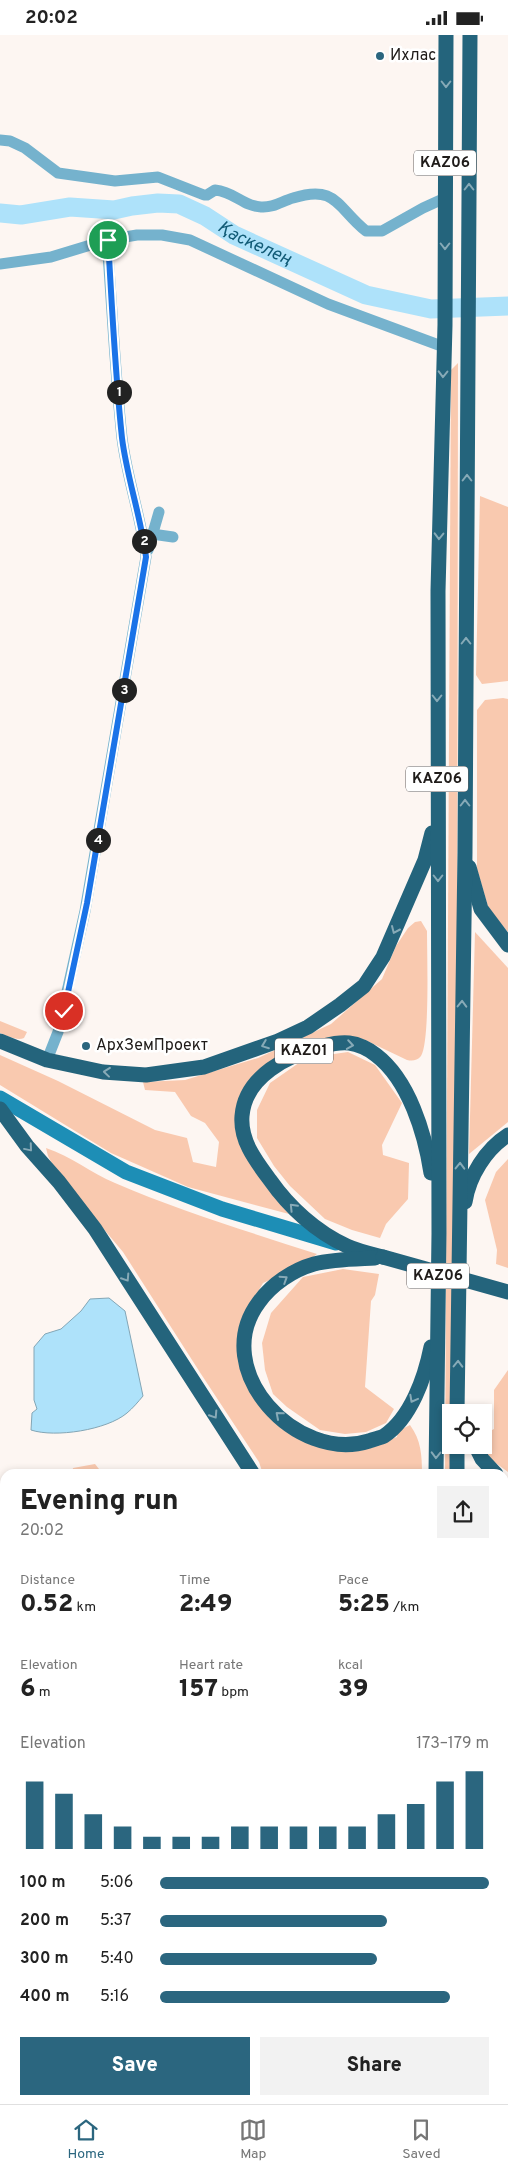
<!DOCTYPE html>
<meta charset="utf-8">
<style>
body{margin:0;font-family:Overpass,sans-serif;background:#f2f2f2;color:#222;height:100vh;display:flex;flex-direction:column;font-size:19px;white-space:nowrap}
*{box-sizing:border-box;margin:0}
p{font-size:16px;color:#767676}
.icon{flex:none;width:28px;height:28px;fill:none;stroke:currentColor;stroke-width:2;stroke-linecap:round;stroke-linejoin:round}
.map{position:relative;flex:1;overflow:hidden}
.panel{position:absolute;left:0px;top:1434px;width:509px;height:636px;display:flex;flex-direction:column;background:#fff;border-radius:15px 15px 0 0;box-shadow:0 2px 8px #0003}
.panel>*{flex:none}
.tools{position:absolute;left:442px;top:1369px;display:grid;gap:10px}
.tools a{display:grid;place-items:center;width:50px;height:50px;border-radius:0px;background:#fff;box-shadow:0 2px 8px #0003;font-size:25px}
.pin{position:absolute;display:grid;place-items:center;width:42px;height:42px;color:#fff;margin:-21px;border:2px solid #fff;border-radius:50%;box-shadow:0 1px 5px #0007}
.km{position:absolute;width:25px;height:25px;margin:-12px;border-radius:50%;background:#222;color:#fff;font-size:14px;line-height:25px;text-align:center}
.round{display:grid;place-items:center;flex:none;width:52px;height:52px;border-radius:0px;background:#f2f2f2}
.overview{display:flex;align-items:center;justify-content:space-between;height:85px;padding:0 20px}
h1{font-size:28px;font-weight:800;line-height:38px}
.metrics{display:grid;grid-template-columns:repeat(3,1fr);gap:8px;height:85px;padding:5px 20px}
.metrics div{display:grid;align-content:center}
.metrics b{font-size:25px;font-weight:800}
.metrics small{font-size:14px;font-weight:400}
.metrics p{font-size:14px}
.chart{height:140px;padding:10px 20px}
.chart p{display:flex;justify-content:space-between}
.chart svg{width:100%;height:90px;margin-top:5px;stroke:#2b667f;stroke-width:6}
.primary-button{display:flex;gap:10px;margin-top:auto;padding:10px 20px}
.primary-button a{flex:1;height:58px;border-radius:0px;background:#2b667f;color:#fff;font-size:20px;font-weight:800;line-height:58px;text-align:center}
.primary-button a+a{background:#f2f2f2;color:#222}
ul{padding:0 20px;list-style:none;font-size:16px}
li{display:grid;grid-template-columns:80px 60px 1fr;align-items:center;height:38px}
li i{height:12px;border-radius:6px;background:#2b667f}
.status{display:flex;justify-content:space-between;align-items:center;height:35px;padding:0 25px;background:#fff;direction:ltr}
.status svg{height:14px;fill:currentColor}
.tabs{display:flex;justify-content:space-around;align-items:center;height:70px;border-top:1px solid #e0e0e0;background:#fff;font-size:14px;color:#767676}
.tabs a{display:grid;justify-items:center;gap:2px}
.tabs .on{color:#2b667f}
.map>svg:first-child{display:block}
.green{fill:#f9c9af}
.water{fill:#aee2fa;stroke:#83a6b6}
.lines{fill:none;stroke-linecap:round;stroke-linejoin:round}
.river{stroke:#aee2fa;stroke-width:19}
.minor{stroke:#75b2cd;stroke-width:11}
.secondary{stroke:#1d8eb6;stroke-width:15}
.trunk{stroke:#24647c;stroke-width:15}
.trunk-bridge{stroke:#24647c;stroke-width:15}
.oneway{stroke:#87aab7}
.route-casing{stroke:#fff;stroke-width:10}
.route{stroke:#1a73e8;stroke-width:6}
.poi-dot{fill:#2b667f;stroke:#fff;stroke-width:2}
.labels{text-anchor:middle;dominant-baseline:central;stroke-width:5;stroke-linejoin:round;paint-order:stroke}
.shield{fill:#fff;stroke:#625f5e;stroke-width:1}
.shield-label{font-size:15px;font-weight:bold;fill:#1f1b19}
.poi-label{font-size:16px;fill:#1f1b19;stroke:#fff;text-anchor:start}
.water-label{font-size:18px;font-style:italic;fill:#115b76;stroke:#fff}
</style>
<div class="status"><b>20:02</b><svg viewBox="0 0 49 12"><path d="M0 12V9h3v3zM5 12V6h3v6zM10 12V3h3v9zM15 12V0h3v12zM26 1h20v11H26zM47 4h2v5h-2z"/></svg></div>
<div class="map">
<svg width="508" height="2069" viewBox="0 0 508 2069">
<rect width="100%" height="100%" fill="#fdf6f2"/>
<g class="green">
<path d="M458,328L457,1038L451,1439H445L451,335Z"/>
<path d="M480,461L508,472V646L482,649L476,640Z"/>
<path d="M503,663L508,664V897L489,875L477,834V675L485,665Z"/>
<path d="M421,886L427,896C427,918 430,1007 421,1021C417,1026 412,1026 407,1025L363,1004L335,1002L286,1019L238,1070L263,1148L289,1179L188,1152L111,1118L0,1050V1020L58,1046L155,1095L187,1103L193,1127L216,1132L219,1107L205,1088L191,1081L175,1057L145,1055L143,1047L185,1045L258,1023L331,989L382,944L396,911L408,893L415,887Z"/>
<path d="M475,897L508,933V1087L469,1119Z"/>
<path d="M0,986L27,997L24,1003C17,1006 8,1001 0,998Z"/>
<path d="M348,1017L375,1030L402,1068L382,1110L383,1120L409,1128L408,1164L386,1189L380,1203L352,1195L325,1184L290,1151L274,1131L257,1103V1075L270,1048L306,1023Z"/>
<path d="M46,1113C71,1121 91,1138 115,1148C180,1176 249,1197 317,1219L305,1229L263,1248L242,1284L240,1323L251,1356L309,1409L359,1416L397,1402L398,1396L410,1390C421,1405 422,1420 422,1439H263L259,1427L201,1339L123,1217L59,1141L48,1121Z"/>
<path d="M508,1124V1233L496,1229L497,1215L485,1165L496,1137Z"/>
<path d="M343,1234L379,1239L375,1260L371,1266L365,1352L394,1374L386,1388L366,1397L345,1399L320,1395L287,1372L273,1359L265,1335L262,1308L271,1278L303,1242Z"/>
<path d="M508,1335V1437L493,1426L480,1410H484V1399L494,1394V1355Z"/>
<path d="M95,1429L103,1439H72L73,1433Z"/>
<path d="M504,1457L508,1461V1612L504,1617Z"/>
</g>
<path class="water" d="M109,1263L125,1276L143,1361C138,1367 133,1373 127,1378C107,1395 55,1403 31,1395L32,1378L37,1374L34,1365V1312L45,1299L61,1294L81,1276L90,1264Z"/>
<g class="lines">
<path class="river" id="s1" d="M0,178L21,180L70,172L114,175L132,171L158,168L179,169L205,181L234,200L366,260L431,274L508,271"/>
<g class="minor">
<path d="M0,105L10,106L25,113L58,138L115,146L158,142L204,160H207L215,155C235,157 243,171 261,172C274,173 282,166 293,163C337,149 337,173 366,196H382L423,173L445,163"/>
<path d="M0,229L51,222L107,205L137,200H162L190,205L328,269L444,312"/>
<path d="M152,499L173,502"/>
<path d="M148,515L159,477"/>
<path d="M47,1025L58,997L85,876L146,522C141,482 127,443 122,403C115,337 112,271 107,205"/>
<path d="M0,1637H5"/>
<path d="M0,1758H5"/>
<path d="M0,1876L5,1873"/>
</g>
<path class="secondary" d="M0,1063L126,1137L222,1174L336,1208"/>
<g class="trunk">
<path d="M469,832L481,874L508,910"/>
<path d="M0,1006L47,1025L103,1037L146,1040L204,1032L278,1006L308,992L340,970L364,951L383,922L425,825L432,798"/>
<path d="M0,1074L27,1111L59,1147L95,1194L253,1439"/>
<path d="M465,1167C469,1141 486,1114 508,1100"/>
<path d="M383,1222C371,1219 358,1216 347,1211C316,1197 289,1172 270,1145C256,1126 240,1106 242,1081C245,1041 288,1020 323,1011C331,1009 341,1007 349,1008C358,1009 369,1014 376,1020C409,1045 425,1099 431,1138"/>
<path d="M375,1223C355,1224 333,1224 314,1229C293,1235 272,1249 259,1267C208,1335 297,1429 369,1406C374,1404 380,1403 384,1401C411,1383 425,1342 431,1312"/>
<path d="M457,1378L465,817L470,0"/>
<path d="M475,1410L482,1424L496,1439"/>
<path d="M436,1439L439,1198L438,556L445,290L446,0"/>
<path d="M457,1439V1410"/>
<path d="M504,1629L508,1624"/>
<path d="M433,2065V2069"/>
<path d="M452,2069V2065"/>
</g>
<path class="trunk-bridge" d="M383,1222L508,1257"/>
</g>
<defs><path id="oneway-chevron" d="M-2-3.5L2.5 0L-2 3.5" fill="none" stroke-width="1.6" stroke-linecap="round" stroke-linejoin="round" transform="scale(1.25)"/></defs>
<g class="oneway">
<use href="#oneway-chevron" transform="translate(446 49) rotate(90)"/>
<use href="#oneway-chevron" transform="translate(469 152) rotate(-90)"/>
<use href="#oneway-chevron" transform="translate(445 211) rotate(90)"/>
<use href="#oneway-chevron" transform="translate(443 339) rotate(91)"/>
<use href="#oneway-chevron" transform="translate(467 443) rotate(-90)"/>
<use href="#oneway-chevron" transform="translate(439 501) rotate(91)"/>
<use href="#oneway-chevron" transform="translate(466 606) rotate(-90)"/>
<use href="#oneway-chevron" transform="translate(437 663) rotate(90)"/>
<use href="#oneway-chevron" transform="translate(465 768) rotate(-90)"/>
<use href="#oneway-chevron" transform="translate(438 843) rotate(90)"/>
<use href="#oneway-chevron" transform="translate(395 895) rotate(114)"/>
<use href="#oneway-chevron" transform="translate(462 969) rotate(-89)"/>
<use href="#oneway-chevron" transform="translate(265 1010) rotate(159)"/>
<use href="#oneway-chevron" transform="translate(350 1010) rotate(9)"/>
<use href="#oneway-chevron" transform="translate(107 1037) rotate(-174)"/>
<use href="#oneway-chevron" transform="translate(29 1113) rotate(50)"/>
<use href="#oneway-chevron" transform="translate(460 1131) rotate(-89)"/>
<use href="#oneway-chevron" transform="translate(293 1172) rotate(-134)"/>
<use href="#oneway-chevron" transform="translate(126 1243) rotate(57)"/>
<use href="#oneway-chevron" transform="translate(284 1244) rotate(-33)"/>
<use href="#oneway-chevron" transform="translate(458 1329) rotate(-89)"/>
<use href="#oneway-chevron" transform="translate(413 1364) rotate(118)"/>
<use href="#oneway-chevron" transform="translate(214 1380) rotate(57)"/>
<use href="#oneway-chevron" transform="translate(279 1380) rotate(-139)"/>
<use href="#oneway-chevron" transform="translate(436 1420) rotate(91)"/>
</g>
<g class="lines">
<g class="route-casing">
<path id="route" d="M64,976L87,868L146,522C141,482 127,443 122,403C115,337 112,271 108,205"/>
</g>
<use href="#route" class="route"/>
</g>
<g class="poi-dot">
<circle cx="380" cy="21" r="5"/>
<circle cx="86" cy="1011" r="5"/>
</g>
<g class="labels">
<g class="shield">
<rect x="414" y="115.5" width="62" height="25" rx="4"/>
<rect x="406" y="731.5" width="62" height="25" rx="4"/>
<rect x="275" y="1003.5" width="58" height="25" rx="4"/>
<rect x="407" y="1228.5" width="62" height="25" rx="4"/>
</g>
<g class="shield-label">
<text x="445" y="128">KАZ06</text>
<text x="437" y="744">KАZ06</text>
<text x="304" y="1016">KАZ01</text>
<text x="438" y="1241">KАZ06</text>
</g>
<g class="poi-label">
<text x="390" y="21">Ихлас</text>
<text x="96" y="1011">АрхЗемПроект</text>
</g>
<g class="water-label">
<text stroke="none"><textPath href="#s1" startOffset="266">Қаскелең</textPath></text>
</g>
</g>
</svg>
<div class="tools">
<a><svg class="icon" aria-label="locate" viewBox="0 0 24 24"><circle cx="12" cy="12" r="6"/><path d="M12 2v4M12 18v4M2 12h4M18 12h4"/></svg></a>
</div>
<div class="pin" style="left:108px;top:205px;background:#1e9e55"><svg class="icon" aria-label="arrive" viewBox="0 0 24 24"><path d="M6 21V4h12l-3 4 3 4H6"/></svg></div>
<div class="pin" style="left:64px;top:976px;background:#d93025"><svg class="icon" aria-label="check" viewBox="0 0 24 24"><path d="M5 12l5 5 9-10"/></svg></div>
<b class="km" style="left:119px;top:357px">1</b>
<b class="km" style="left:144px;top:506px">2</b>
<b class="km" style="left:124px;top:655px">3</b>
<b class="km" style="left:98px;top:805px">4</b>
<section class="panel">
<div class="overview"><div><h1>Evening run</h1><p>20:02</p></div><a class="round"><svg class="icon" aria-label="share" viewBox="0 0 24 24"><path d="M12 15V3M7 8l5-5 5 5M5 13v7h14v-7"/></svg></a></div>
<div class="metrics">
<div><p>Distance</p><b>0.52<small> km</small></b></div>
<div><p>Time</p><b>2:49</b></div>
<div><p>Pace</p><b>5:25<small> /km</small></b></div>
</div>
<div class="metrics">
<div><p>Elevation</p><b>6<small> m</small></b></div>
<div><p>Heart rate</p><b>157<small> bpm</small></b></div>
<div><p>kcal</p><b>39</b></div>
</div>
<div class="chart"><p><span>Elevation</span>173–179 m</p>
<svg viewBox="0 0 160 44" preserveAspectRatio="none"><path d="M5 44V11M15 44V17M25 44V27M35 44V33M45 44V38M55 44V38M65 44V38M75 44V33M85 44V33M95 44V33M105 44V33M115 44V33M125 44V27M135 44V22M145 44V11M155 44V6"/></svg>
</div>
<ul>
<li><b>100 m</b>5:06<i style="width:100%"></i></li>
<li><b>200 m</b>5:37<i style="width:69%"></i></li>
<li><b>300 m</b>5:40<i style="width:66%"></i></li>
<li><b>400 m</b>5:16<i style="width:88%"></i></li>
</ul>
<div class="primary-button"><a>Save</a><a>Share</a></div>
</section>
</div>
<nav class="tabs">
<a class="on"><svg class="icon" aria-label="home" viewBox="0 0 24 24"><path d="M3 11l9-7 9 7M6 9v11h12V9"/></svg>Home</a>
<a><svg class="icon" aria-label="map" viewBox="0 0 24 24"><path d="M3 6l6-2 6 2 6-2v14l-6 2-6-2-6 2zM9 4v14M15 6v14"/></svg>Map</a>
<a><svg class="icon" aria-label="saved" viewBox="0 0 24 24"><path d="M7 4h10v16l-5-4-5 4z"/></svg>Saved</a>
</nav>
